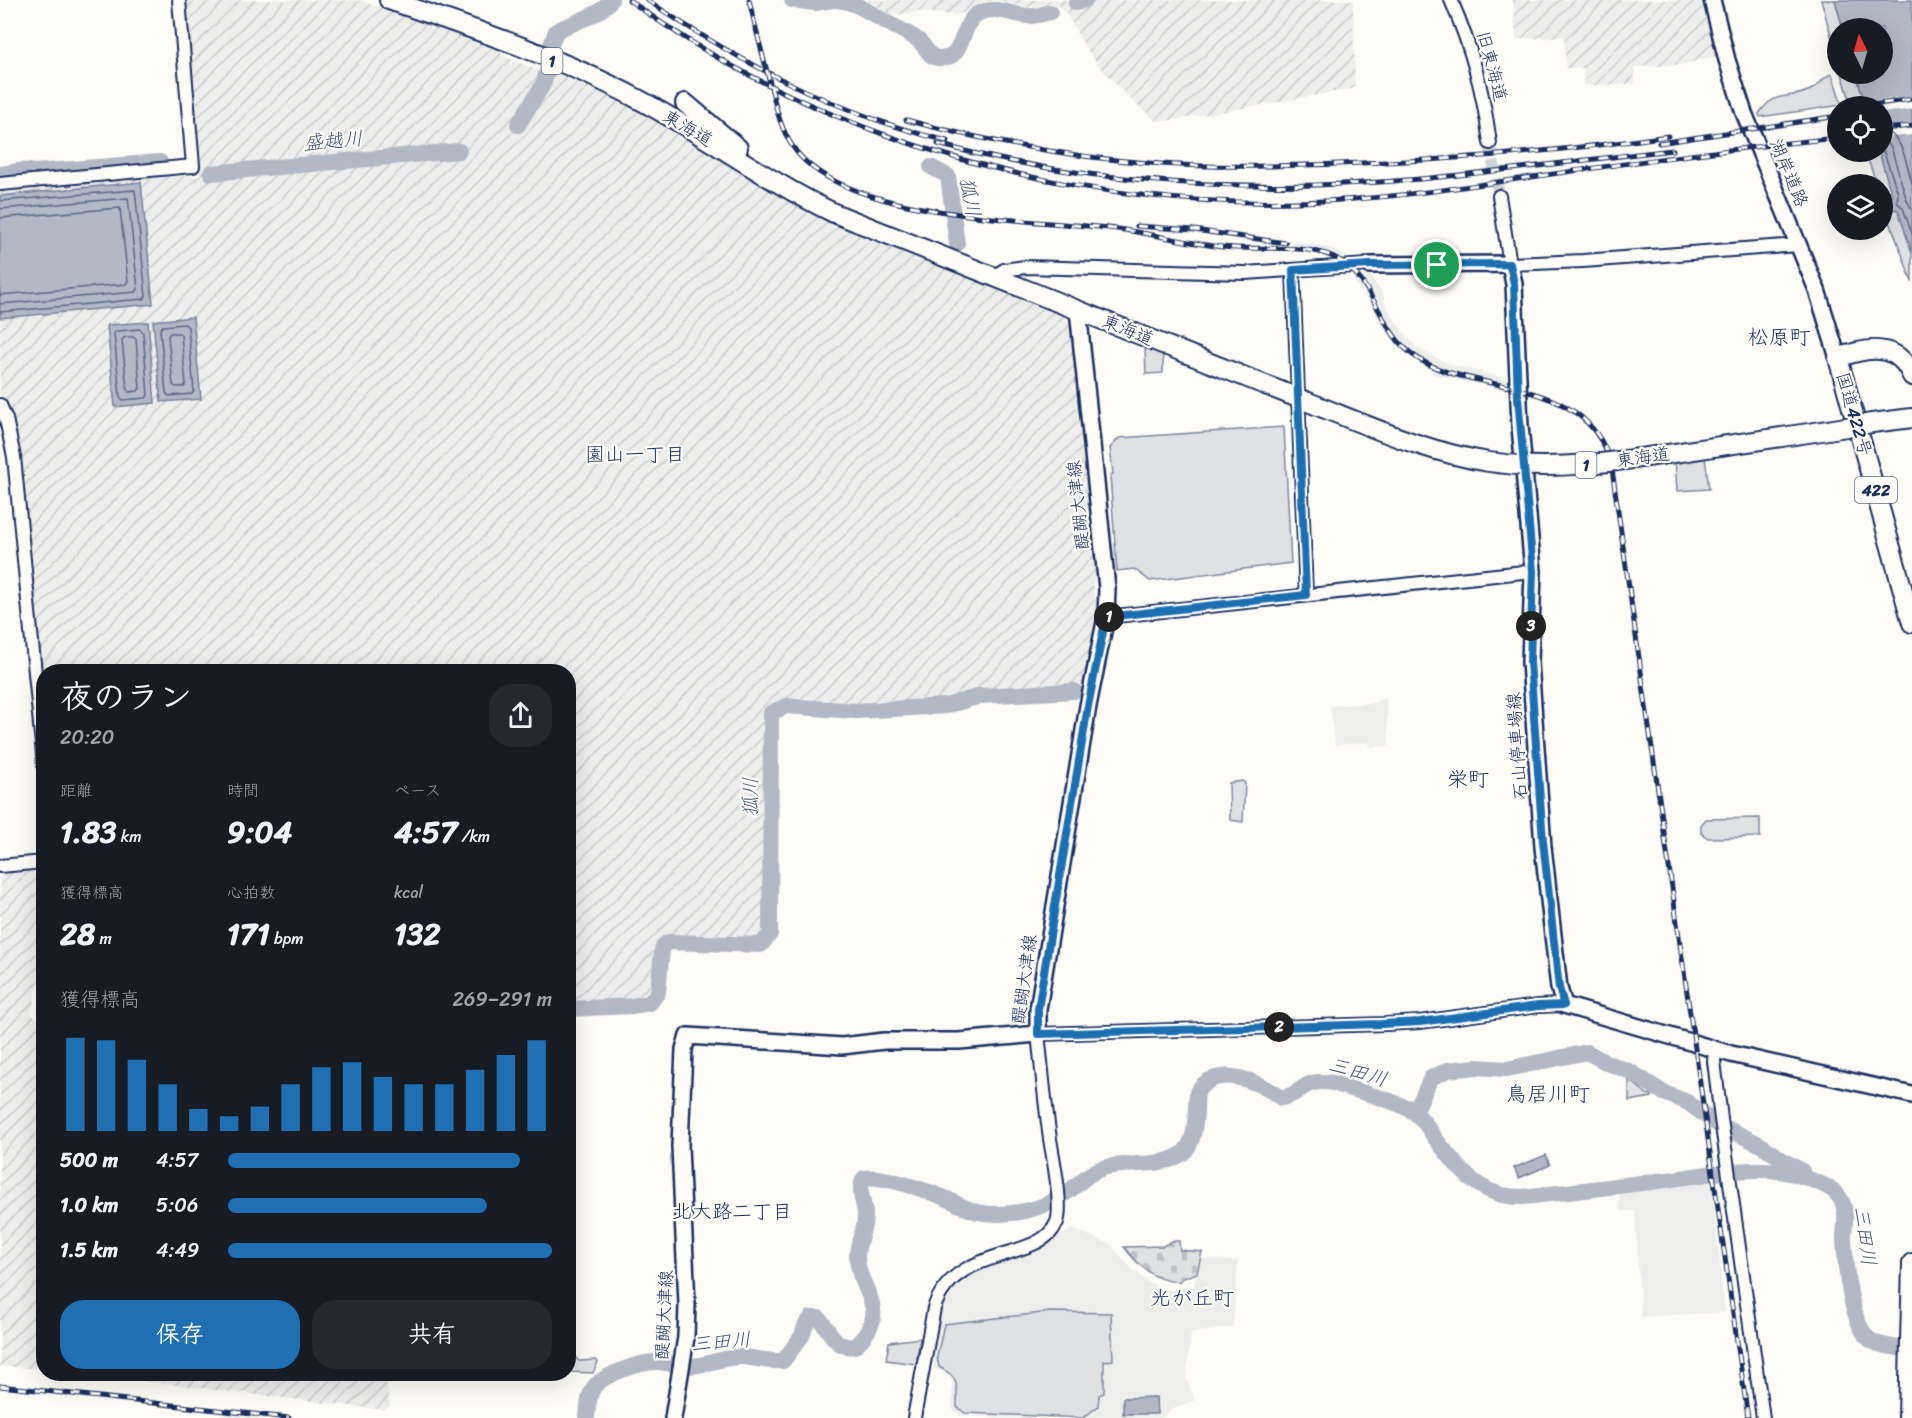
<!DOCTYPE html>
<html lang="ja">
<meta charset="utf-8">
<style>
body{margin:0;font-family:Sriracha,"Klee One",sans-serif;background:#242831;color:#f1f3f6;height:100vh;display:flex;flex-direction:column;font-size:22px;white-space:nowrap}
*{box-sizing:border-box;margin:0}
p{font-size:20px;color:#9ea1a6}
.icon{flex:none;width:33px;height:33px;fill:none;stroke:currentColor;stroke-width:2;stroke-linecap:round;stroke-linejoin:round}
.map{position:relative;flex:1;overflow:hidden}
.side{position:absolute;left:36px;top:664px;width:540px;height:717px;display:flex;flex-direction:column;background:#171b24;border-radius:24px;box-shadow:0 6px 24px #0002}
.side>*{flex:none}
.needle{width:39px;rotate:355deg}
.tools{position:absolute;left:1827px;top:18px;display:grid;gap:12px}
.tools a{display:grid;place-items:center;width:66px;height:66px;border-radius:50%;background:#171b24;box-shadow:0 6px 24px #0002;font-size:30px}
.pin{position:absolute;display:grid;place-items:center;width:51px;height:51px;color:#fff;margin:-26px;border:3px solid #fff;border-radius:50%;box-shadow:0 2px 6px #0007}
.km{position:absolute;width:30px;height:30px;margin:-15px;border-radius:50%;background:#222;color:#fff;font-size:16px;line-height:30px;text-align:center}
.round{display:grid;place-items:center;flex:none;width:63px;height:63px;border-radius:24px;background:#242831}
.head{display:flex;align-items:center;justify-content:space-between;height:102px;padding:0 24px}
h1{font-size:33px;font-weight:700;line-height:45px}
.metrics{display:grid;grid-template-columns:repeat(3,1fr);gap:9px;height:102px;padding:6px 24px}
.metrics div{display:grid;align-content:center}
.metrics b{font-size:30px;font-weight:700}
.metrics small{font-size:16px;font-weight:400}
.metrics p{font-size:16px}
.chart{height:168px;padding:12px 24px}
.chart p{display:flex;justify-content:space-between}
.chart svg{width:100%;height:108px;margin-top:6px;stroke:#1f6fb2;stroke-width:6}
.cta{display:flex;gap:12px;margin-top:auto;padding:12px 24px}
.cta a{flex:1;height:69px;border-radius:24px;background:#1f6fb2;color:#fff;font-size:24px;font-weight:700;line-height:69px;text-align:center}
.cta a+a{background:#242831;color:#f1f3f6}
ul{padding:0 24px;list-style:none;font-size:20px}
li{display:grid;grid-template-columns:96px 72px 1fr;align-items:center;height:45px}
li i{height:15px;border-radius:8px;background:#1f6fb2}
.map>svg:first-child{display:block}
.built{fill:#edeeec}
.industrial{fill:url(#industrial-furrows)}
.cemetery{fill:url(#cemetery-stones);stroke:#7e88a0;stroke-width:1.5}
.green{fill:#e0e1e3;stroke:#7e88a0;stroke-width:1.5}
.water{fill:#b3b8c5;stroke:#76819c;stroke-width:1.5}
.pier{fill:#fdfcf7}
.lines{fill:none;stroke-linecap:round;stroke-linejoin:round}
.shore{stroke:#586687;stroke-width:1.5}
.river{stroke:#b3b8c5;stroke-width:16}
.minor-tunnel{stroke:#d0d3d8;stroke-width:12;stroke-dasharray:12 6;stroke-linecap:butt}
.minor-casing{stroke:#1b2f5e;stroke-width:16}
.major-casing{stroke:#1b2f5e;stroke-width:20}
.highway-casing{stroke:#1b2f5e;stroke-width:22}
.minor{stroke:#fdfcf7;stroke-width:12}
.major{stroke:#fdfcf7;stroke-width:15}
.highway{stroke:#fdfcf7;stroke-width:18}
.rail-casing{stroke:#1b2f5e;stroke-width:5}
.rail{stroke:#fdfcf7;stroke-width:3;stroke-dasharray:9;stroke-linecap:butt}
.highway-bridge-casing{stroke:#1b2f5e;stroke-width:22;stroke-linecap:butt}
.highway-bridge{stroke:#fdfcf7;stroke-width:18}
.route-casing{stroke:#fff;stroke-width:12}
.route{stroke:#1f6fb2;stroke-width:8}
.labels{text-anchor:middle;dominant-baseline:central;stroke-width:4.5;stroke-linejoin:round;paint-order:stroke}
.shield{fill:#fdfcf7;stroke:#5f6c8c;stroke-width:1.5}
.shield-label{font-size:16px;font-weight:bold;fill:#1b2f5e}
.street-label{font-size:18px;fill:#1b2f5e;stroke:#fdfcf7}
.water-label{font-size:20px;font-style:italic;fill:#49587d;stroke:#fdfcf7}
.neighbourhood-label{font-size:20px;fill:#1b2f5e;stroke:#fdfcf7}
.quarter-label{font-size:21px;fill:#1b2f5e;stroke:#fdfcf7}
</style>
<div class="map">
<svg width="1912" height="1418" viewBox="0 0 1912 1418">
<defs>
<pattern id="industrial-furrows" width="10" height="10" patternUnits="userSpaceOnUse" patternTransform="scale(1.5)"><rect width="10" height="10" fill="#edeeec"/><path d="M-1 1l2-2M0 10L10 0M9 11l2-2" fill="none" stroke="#cbcccd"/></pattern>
<pattern id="cemetery-stones" width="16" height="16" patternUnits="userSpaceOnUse" patternTransform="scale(1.5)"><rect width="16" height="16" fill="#e0e1e3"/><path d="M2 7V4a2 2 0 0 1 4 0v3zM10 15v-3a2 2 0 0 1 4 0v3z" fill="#c0c1c5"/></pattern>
</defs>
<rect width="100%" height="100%" fill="#fdfcf7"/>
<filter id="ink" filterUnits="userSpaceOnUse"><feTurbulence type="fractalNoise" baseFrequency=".0167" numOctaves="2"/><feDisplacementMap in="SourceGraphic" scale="12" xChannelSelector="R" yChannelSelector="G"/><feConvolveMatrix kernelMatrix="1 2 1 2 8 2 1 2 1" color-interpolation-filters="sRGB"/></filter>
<g filter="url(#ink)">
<g class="built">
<path d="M1291,241L1327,247L1348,257L1333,259L1315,253L1291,252Z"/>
<path d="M1371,276L1384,296V301L1400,328L1417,348L1449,364L1510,380L1509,391L1432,374V371L1417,362L1403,351L1382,326L1371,305L1354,281V277Z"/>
<path d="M1386,697L1389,746L1370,747L1369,742L1335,745L1330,706L1374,703Z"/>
<path d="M1711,1182L1725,1312L1641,1317L1635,1211H1620L1619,1193Z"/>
<path d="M1073,1229L1110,1244L1133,1270L1150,1283L1168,1290L1194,1287L1200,1258L1238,1261L1233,1327L1191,1333L1186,1378L1195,1400L1172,1409L1162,1418H1004L960,1415L952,1409V1382L949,1375L935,1369L933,1356L943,1305L959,1284L971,1274L986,1266L1034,1251L1052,1239Z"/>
</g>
<g class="industrial">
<path d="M185,0H358L467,38L498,50L504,56L536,70L543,68L610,96L671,130L818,217L1059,313L1068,322L1072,332L1098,572L1093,582L1095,600L1098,604V610L1084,685L979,694L950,702L853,708L786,703L768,712L767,935L761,942L668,940L657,948L653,994L647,999L569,1004L568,672H44L43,713L19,453L13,420L0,394V190L179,176H200Z"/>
<path d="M867,0H1353L1355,86L1352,89L1174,120L1156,121L1127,96L1099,66L1083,44L1066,13L1057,5L1051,3L1028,8L1003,1H987L979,4L964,13L953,15L919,12L886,16Z"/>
<path d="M1513,0H1701L1716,56L1680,65L1634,67L1635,84L1584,85L1583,68H1566L1564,37L1516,39Z"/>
<path d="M29,869L34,872L38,880L43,966V980L38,984L31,1013L44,1027L43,1369L0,1366V871Z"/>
<path d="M85,1374H385L390,1406L384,1410Z"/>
</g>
<path class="cemetery" d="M1172,1241H1179L1180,1250L1202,1252L1197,1273L1184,1278L1180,1281C1157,1284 1137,1264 1124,1247L1163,1246Z"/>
<g class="green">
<path d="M1821,0H1835L1843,28H1838L1837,57Z"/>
<path d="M1832,74L1842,105L1760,117L1759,114C1776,87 1792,102 1814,88C1821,84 1824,75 1832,74Z"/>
<path d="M1842,74H1856L1866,106H1852Z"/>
<path d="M1865,152H1879L1893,197H1883L1882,184H1877Z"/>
<path d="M1885,208L1898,209L1912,253V282Z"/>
<path d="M1145,348L1163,354V373L1146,374Z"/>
<path d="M1284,427L1291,563L1150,581L1134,569L1117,571L1110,475L1113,474L1110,448L1119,438Z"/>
<path d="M1705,457L1709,489L1677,491L1675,460Z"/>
<path d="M1242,781L1245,783L1243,822L1230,820L1229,783Z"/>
<path d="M1760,818V837L1708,838L1701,833V825L1706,819Z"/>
<path d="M1629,1079L1647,1094L1652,1095V1097L1629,1101Z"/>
<path d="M1050,1312L1111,1313L1113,1360L1104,1361V1393L1099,1395L1098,1406L1083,1418L965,1413L957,1407C957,1387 960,1377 939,1367L937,1357L944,1324Z"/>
<path d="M920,1338L916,1364L886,1360L889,1342Z"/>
<path d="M576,1358L579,1361L596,1360L598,1362L593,1373L569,1372V1359Z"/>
</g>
<g class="water">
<path d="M1835,0H1912V253L1898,210L1883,208V197L1892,196L1879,152H1882V106H1866L1856,74H1882V28H1843Z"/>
<path d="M141,182L153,304L0,318V196Z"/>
<path d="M193,317L201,399L161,402L153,321Z"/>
<path d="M148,322L155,403L115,407L107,325Z"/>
<path d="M1546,1155L1550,1165L1519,1178L1514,1168Z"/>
<path d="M1156,1397L1157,1414H1123V1398Z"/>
</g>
<g class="pier">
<path d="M1912,96V109L1883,113L1882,106H1863L1862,103Z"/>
<path d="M1912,123V135L1883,138V126Z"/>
</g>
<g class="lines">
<g class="shore">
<path d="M1882,129C1904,136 1906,164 1912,183"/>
<path d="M1882,139L1891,147L1906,198L1912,210"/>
<path d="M1882,147L1898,193L1897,202L1903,208L1912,234"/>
<path d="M0,201L135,190L146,296L144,299L0,312"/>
<path d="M0,209L128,198L138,289L136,292L0,304"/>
<path d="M0,218L120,208L128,281L126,284L0,295"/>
<path d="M185,324L188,327L194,391L192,394L169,396L166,393L160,329L163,326Z"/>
<path d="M140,329L143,332L148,395L146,398L123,400L120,397L114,333L117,331Z"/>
<path d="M179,333L181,335L186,384L184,387H176L173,385L168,336L170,333Z"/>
<path d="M125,337H133L136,339L140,388L138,391L129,392L127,389L122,340Z"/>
</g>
<g class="river">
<path d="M792,0L815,3L833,0"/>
<path d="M836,0C856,1 869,13 886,22C897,28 908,33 918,40C926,46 928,57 938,58C965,62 959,26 977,14C994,5 1010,14 1027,16C1034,17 1043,14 1050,12"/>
<path d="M1076,3L1085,0"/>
<path d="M550,48L556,31C573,22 599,17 611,0"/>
<path d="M518,125L544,83L546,74"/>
<path d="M931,167L948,176L957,244"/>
<path d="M211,173L459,151"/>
<path d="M0,174C15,173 17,168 35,172L160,162"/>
<path d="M568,1009L631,1006L650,1003L658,992L662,950L664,945L668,942L761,945L770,934L771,713L786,706L856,711L946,706L980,696L1074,691"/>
<path d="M1404,1107L1415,1108L1418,1106L1431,1078L1448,1070L1476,1067L1507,1069L1587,1052L1605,1062L1631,1072L1664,1093L1687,1102L1714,1122L1761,1145L1786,1162L1802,1171"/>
<path d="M587,1418C588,1408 588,1395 594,1387C603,1375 642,1361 657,1362C667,1362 678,1367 688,1366C707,1366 724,1356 742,1357C756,1358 769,1362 783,1361L802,1336L805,1326L811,1318H819C830,1331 836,1350 855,1346C895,1309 857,1291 857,1256C857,1241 866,1229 865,1214C864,1201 857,1191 864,1178C880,1175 919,1188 935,1194C950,1199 962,1208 978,1212C1008,1218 1044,1210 1069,1191C1080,1183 1089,1172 1103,1168C1128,1160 1160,1170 1183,1153C1198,1141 1195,1110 1197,1092C1216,1062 1260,1082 1281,1098C1305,1094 1300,1078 1333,1083C1357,1092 1395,1099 1415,1113C1423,1119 1430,1130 1435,1138C1459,1169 1480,1198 1522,1197C1570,1192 1618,1186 1666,1180C1702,1175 1743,1167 1779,1171C1795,1173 1817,1181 1831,1189C1837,1193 1842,1200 1844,1207C1847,1217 1844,1228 1844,1238C1845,1263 1850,1327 1872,1341C1884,1348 1899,1347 1912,1350"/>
</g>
<path class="minor-tunnel" d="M1490,143L1499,196"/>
<g class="minor-casing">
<g id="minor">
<path d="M1451,0C1472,49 1483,90 1490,143"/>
<path d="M0,184L193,166L179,0"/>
<path d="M1499,196L1510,264L1583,261L1799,245"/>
<path d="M1293,270L1306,595"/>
<path d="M993,277L1004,270L1025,267L1245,273L1369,265"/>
<path d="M0,405L6,419L14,457L44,766"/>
<path d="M1106,617L1533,571"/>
<path d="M0,866L44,862"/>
<path d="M1715,1050L1714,1061L1721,1119L1763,1418"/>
<path d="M914,1418L934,1308C956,1243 1041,1263 1057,1222C1063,1205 1053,1158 1050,1139C1045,1104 1042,1069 1038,1034L1386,1024L1420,1022L1538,1006L1564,1005"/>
</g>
</g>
<g class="major-casing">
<g id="major">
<path d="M1712,0L1727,60L1744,113L1817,290L1838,358"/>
<path d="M1369,265L1510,264L1514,284L1520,426L1533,571L1530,662L1543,847L1559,988L1564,1005L1731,1054L1912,1095"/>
<path d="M673,1418L686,1337L687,1304L680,1146L684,1049L688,1036L842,1046L884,1041H959L1038,1034V1009L1088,706L1106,617L1107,588L1078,310"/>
</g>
</g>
<g class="highway-casing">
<g id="highway">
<path d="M389,0C471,28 559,57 636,98C703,133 765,180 834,213L1308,402"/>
<path d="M685,103L738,148"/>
<path d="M1912,376C1898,342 1867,347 1838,358L1912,623"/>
<path d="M1872,423L1912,418"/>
<path d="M1908,1418L1912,1263"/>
</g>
</g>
<use href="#minor" class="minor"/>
<use href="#major" class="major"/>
<use href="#highway" class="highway"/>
<g class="rail-casing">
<g id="rail">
<path d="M629,0C826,144 1083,213 1325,201C1392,198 1458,188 1525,178C1629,163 1733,148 1838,138"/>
<path d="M647,0C738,62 840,115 947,141"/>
<path d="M749,0C755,26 762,53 769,79C775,102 779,127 793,147C844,222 1039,218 1124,230C1157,235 1189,243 1222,247C1256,251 1294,244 1326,254C1368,268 1374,313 1400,343C1414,359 1433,368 1454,374C1517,392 1594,391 1612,469L1748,1418"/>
<path d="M1865,106L1912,99"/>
<path d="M906,120C989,142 1075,158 1161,164C1220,168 1279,166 1338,164C1449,160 1559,152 1668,136"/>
<path d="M1882,129L1912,126"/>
<path d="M1659,143L1838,116"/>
<path d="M938,144C1090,186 1263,193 1420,179C1505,171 1589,159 1673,150"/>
<path d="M1137,226L1194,230L1286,243"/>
<path d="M0,1386L289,1418"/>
</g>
</g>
<use href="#rail" class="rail"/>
<g class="highway-bridge-casing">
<path id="highway-bridge" d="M1308,402C1367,425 1425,452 1489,462C1556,472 1621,461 1687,451C1749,442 1810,433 1872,423"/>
</g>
<use href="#highway-bridge" class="highway-bridge"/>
</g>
</g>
<g class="lines" filter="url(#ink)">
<g class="route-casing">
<path id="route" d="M1510,264L1514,284L1518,397L1533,571L1530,662L1543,841L1559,988L1564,1005L1538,1006L1420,1022L1382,1024L1038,1034V1009L1088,706L1106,617L1306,595L1293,270L1370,265Z"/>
</g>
<use href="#route" class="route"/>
</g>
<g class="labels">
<g class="shield">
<rect x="541.5" y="48" width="21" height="26" rx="4.5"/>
<rect x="1575.5" y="452" width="21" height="26" rx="4.5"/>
<rect x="1855" y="477" width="42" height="26" rx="4.5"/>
</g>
<g class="shield-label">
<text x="552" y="61">1</text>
<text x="1586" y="465">1</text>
<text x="1876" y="490">422</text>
</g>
<g class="street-label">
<text transform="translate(1492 66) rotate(75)">旧東海道</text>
<text transform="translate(688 128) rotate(30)">東海道</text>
<text transform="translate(1789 173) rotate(67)">湖岸道路</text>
<text transform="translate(1128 330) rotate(22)">東海道</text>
<text transform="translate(1854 414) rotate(74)">国道422号</text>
<text transform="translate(1643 457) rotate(-8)">東海道</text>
<text transform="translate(1078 505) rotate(-96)">醍醐大津線</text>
<text transform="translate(1517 746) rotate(-94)">石山停車場線</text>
<text transform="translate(1024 979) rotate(-82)">醍醐大津線</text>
<text transform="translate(664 1315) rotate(-87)">醍醐大津線</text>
</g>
<g class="water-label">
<text transform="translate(333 141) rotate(-5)">盛越川</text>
<text transform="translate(970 197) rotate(79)">狐川</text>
<text transform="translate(750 797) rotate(-90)">狐川</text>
<text transform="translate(1358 1072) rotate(16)">三田川</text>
<text transform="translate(1865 1236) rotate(82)">三田川</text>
<text transform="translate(721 1342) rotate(-5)">三田川</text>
</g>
<g class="neighbourhood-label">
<text x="635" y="454">園山一丁目</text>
<text x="732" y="1211">北大路二丁目</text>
</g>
<g class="quarter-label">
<text x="1779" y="337">松原町</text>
<text x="1468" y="779">栄町</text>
<text x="1548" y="1094">鳥居川町</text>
<text x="1192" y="1298">光が丘町</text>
</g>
</g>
</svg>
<div class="tools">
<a><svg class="needle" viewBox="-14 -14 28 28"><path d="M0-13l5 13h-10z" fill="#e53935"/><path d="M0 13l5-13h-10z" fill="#9ea1a6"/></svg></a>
<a><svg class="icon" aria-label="locate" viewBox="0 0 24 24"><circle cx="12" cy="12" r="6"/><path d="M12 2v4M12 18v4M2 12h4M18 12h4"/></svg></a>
<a><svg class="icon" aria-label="layers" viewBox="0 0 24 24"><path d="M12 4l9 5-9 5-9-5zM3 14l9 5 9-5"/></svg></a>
</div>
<div class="pin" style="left:1437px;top:265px;background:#1e9e55"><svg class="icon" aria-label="arrive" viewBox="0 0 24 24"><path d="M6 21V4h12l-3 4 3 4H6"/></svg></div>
<b class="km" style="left:1109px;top:617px">1</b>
<b class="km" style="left:1279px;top:1027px">2</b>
<b class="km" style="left:1531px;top:626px">3</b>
<section class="side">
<div class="head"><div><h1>夜のラン</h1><p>20:20</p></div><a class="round"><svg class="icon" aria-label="share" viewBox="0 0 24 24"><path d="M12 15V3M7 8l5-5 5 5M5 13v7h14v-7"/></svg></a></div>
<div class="metrics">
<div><p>距離</p><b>1.83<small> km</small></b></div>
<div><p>時間</p><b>9:04</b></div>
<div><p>ペース</p><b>4:57<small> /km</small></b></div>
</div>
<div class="metrics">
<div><p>獲得標高</p><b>28<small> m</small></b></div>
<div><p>心拍数</p><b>171<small> bpm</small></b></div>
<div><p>kcal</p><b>132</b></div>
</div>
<div class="chart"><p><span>獲得標高</span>269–291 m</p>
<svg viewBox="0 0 160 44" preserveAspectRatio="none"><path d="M5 44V6M15 44V7M25 44V15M35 44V25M45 44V35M55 44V38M65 44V34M75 44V25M85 44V18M95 44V16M105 44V22M115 44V25M125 44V25M135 44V19M145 44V13M155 44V7"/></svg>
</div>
<ul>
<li><b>500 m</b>4:57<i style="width:90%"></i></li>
<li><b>1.0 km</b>5:06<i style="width:80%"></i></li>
<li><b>1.5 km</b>4:49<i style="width:100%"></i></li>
</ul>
<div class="cta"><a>保存</a><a>共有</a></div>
</section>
</div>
